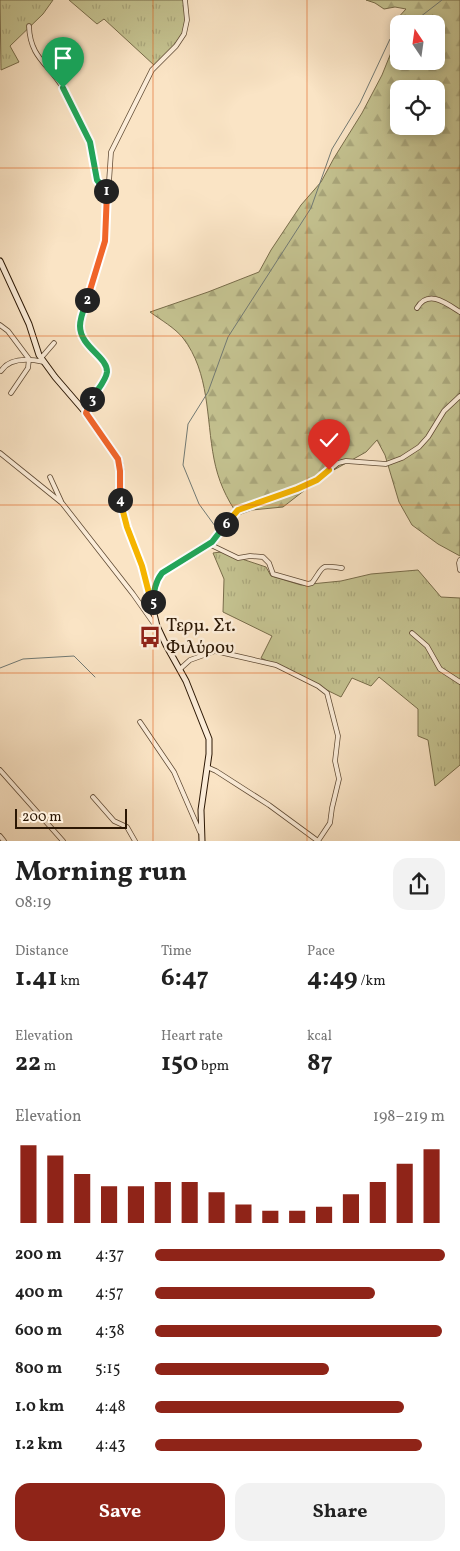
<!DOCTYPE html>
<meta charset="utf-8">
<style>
body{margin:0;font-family:Vollkorn,serif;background:#f2f2f2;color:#222;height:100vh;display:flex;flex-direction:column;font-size:19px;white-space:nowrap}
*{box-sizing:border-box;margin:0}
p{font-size:16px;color:#767676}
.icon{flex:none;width:28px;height:28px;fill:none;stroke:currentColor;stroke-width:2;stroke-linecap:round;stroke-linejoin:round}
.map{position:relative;height:841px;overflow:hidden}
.side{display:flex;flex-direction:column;background:#fff;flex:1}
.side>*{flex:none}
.needle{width:32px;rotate:347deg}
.fabs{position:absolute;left:390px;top:15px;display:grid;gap:10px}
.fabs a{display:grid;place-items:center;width:55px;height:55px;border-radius:10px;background:#fff;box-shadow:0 2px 8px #0003;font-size:25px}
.scale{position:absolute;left:15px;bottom:12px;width:112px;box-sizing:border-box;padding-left:5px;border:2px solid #2b1704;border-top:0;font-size:14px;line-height:18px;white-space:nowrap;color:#2b1704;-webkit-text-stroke:4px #fcedd9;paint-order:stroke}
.pin{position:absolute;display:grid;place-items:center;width:42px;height:42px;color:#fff;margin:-51px -21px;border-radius:50% 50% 50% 0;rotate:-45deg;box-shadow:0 0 5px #0007}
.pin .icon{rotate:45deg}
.km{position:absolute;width:25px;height:25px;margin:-12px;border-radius:50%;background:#222;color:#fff;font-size:14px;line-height:25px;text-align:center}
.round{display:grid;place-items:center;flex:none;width:52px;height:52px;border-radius:15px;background:#f2f2f2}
.headline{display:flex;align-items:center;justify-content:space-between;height:85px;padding:0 15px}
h1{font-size:28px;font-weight:700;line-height:38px}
.figures{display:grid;grid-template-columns:repeat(3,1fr);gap:8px;height:85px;padding:5px 15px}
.figures div{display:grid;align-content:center}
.figures b{font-size:25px;font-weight:700}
.figures small{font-size:14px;font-weight:400}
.figures p{font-size:14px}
.chart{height:140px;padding:10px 15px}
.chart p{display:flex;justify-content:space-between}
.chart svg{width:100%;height:90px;margin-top:5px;stroke:#8f2418;stroke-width:6}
.button{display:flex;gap:10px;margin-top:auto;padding:10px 15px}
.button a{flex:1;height:58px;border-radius:15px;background:#8f2418;color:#fff;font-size:20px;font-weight:700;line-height:58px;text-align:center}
.button a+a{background:#f2f2f2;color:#222}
ul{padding:0 15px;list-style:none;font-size:16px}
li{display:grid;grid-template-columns:80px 60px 1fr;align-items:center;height:38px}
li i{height:12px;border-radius:6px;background:#8f2418}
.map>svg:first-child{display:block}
.grass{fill:url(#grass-tufts);stroke:#786c4a}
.forest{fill:url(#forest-firs);stroke:#786c4a;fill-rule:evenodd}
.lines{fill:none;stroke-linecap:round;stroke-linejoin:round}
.stream{stroke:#727a74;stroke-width:1}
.street-casing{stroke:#5f4a34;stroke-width:5.5}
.secondary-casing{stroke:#2b1704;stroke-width:7}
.street{stroke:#fcedd9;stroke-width:4}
.secondary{stroke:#fcedd9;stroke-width:5}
.split-1-casing{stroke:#fff;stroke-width:10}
.split-2-casing{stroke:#fff;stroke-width:10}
.split-3-casing{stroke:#fff;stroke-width:10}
.split-4-casing{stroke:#fff;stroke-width:10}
.split-5-casing{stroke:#fff;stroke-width:10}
.split-6-casing{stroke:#fff;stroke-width:10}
.split-7-casing{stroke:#fff;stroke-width:10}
.split-1{stroke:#22a559;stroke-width:6}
.split-2{stroke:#f0652b;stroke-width:6}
.split-3{stroke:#22a559;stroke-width:6}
.split-4{stroke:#f0652b;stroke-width:6}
.split-5{stroke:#f5b400;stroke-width:6}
.split-6{stroke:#22a559;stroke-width:6}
.split-7{stroke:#f5b400;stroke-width:6}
.grid{fill:none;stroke:#df560c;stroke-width:1;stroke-opacity:0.55}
.labels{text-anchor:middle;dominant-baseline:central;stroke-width:5;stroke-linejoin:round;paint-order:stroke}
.poi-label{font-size:19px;fill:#2b1704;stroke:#fcedd9;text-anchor:start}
</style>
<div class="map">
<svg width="460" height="841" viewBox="0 0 460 841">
<defs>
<pattern id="grass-tufts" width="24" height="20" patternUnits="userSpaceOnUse" patternTransform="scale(1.25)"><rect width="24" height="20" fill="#c4c290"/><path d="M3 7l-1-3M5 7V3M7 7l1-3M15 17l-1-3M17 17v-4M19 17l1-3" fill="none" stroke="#a9a67b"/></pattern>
<pattern id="forest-firs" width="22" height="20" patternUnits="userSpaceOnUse" patternTransform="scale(1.25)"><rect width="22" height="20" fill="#c4c290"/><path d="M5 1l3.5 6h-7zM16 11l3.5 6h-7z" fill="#a9a67b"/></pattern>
</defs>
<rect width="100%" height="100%" fill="#fae4c5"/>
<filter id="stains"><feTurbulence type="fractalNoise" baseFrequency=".004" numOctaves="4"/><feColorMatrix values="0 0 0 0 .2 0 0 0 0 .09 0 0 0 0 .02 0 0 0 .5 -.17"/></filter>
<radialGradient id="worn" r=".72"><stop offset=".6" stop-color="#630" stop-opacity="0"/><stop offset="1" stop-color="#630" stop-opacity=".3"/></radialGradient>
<g class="grass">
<path d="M0,0H53L43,14L10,46L19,62L1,70Z"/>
<path d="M69,0H185L187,20L180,40L155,66L104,19L97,24Z"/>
<path d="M221,552L266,567L271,576L301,585L341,581L371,574L418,570L441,597L460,598V765L435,786L428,740L418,736V709L379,677L371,686L352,678L341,697L261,658L272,636L223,612L224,579L213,553Z"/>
</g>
<path class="forest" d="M366,0H460V556L438,544L412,525L399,502L385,455L377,440L366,452L323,476L283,507L252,510L238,515C226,498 218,480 214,459C206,418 210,373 183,338C175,328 161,320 150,312L208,292L259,272L271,250L301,205L321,182L334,158L362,113L382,75L399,33V61H436V24H399V30L395,21L406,9L395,7L384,9L375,3ZM399,89H436V126H399Z"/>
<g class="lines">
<g class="stream">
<path d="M411,24L442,0"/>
<path d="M215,526L199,504L183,465L188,424L208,392L228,337L311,208L332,149L360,103L390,39L399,33"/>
<path d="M0,668L23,659L74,656L95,677"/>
</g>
<g class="street-casing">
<g id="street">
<path d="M29,26C30,58 49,64 63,88C72,104 79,120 87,136C95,153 89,181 107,192"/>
<path d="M417,308C428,289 446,303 460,312"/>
<path d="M0,325L8,331L29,359L28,368L11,393"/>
<path d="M41,358L54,343"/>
<path d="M1,371C10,357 30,359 44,362"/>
<path d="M86,413L107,373L104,363L85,342L80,327L105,241L111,152L152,70L176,46L184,34L187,20L185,0"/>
<path d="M0,453L62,503L133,594L157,628"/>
<path d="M50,477L61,501"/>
<path d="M209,544L238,558L250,556L263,557L269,563L273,574L308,584L312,583C325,565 319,565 342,568"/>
<path d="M460,560L459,563L460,570"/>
<path d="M152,603C154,591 155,583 162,573L212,542L238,510L269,500L317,480L338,463L346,461L386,464L402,458L419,447L428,437L444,411L460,396"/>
<path d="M412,633L427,646L440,669L460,682"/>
<path d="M180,669L190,660L215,651L276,665L318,686L327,693L338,736L335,761L339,779L332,808L330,823L318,841"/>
<path d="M140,722L174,772L200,832"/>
<path d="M207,767L216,771L269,805L318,841"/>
<path d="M0,770L63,841"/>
<path d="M93,797L114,821L127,827L135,841"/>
<path d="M0,836L4,841"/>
</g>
</g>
<g class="secondary-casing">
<path id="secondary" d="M0,261L29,324L39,355L55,377L86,413L119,459L121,471L119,493L121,505L127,527L142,566L157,626L166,645L186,681L209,739V754L201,810L202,841"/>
</g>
<use href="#street" class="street"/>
<use href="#secondary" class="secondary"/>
</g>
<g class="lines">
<g class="split-1-casing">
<path id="split-1" d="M63,88L90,142L97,180L106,191"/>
</g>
<g class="split-2-casing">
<path id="split-2" d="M87,300L105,241L107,192L106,191"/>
</g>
<g class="split-3-casing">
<path id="split-3" d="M87,300C84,308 80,318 80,326C80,347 108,357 107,372C106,381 96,391 92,399"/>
</g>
<g class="split-4-casing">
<path id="split-4" d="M92,399L86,413L118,459L120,471V500"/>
</g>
<g class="split-5-casing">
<path id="split-5" d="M120,500L127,527L142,566L152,605L153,602"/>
</g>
<g class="split-6-casing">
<path id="split-6" d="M153,602C154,591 155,582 162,573L212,542L226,524"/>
</g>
<g class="split-7-casing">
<path id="split-7" d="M226,524L238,510L297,489L317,480L329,470"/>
</g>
<use href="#split-1" class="split-1"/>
<use href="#split-2" class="split-2"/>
<use href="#split-3" class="split-3"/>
<use href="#split-4" class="split-4"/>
<use href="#split-5" class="split-5"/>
<use href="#split-6" class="split-6"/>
<use href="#split-7" class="split-7"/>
</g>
<path class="grid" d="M153,0V841M307,0V841M0,168H460M0,336H460M0,505H460M0,673H460"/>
<defs>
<g id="bus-bare" transform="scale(1.725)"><path d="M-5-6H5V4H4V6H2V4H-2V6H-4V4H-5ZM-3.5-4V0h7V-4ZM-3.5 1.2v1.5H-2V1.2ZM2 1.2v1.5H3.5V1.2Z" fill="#8f2418" stroke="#fcedd9" stroke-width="2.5" paint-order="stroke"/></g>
</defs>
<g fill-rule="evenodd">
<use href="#bus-bare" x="150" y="637"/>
</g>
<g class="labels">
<g class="poi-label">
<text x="166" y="626">Τερμ. Στ.<tspan x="166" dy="22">Φιλύρου</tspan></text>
</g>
</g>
<rect width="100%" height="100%" filter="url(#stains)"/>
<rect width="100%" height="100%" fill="url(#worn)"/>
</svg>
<div class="fabs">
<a><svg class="needle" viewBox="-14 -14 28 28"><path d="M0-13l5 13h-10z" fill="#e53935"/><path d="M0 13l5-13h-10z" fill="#767676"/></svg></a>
<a><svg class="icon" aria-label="locate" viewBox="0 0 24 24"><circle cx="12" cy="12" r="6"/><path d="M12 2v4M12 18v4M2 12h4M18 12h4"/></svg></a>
</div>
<div class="scale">200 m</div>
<div class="pin" style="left:63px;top:88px;background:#1e9e55"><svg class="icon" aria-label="arrive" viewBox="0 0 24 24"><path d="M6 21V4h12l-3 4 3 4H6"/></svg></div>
<div class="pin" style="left:329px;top:470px;background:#d93025"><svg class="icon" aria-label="check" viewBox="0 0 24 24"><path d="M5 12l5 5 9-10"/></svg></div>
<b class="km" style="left:106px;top:191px">1</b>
<b class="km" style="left:87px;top:300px">2</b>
<b class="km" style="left:92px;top:399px">3</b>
<b class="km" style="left:120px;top:500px">4</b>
<b class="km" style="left:153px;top:602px">5</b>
<b class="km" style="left:226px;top:524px">6</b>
</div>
<section class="side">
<div class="headline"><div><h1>Morning run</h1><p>08:19</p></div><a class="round"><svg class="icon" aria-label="share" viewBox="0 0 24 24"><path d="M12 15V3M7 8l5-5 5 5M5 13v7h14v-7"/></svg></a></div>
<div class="figures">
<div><p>Distance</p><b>1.41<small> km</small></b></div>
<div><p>Time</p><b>6:47</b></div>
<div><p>Pace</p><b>4:49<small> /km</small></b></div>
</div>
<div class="figures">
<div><p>Elevation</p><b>22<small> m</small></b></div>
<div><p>Heart rate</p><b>150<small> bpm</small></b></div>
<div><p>kcal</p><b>87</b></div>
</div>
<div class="chart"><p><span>Elevation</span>198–219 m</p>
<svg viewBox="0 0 160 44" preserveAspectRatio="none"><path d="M5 44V6M15 44V11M25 44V20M35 44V26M45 44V26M55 44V24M65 44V24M75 44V29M85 44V35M95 44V38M105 44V38M115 44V36M125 44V30M135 44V24M145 44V15M155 44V8"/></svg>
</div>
<ul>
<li><b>200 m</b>4:37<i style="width:100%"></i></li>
<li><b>400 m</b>4:57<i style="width:76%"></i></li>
<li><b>600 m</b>4:38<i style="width:99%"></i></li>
<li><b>800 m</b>5:15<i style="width:60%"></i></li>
<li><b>1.0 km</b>4:48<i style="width:86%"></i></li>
<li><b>1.2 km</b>4:43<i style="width:92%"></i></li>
</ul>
<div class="button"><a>Save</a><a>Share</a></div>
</section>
